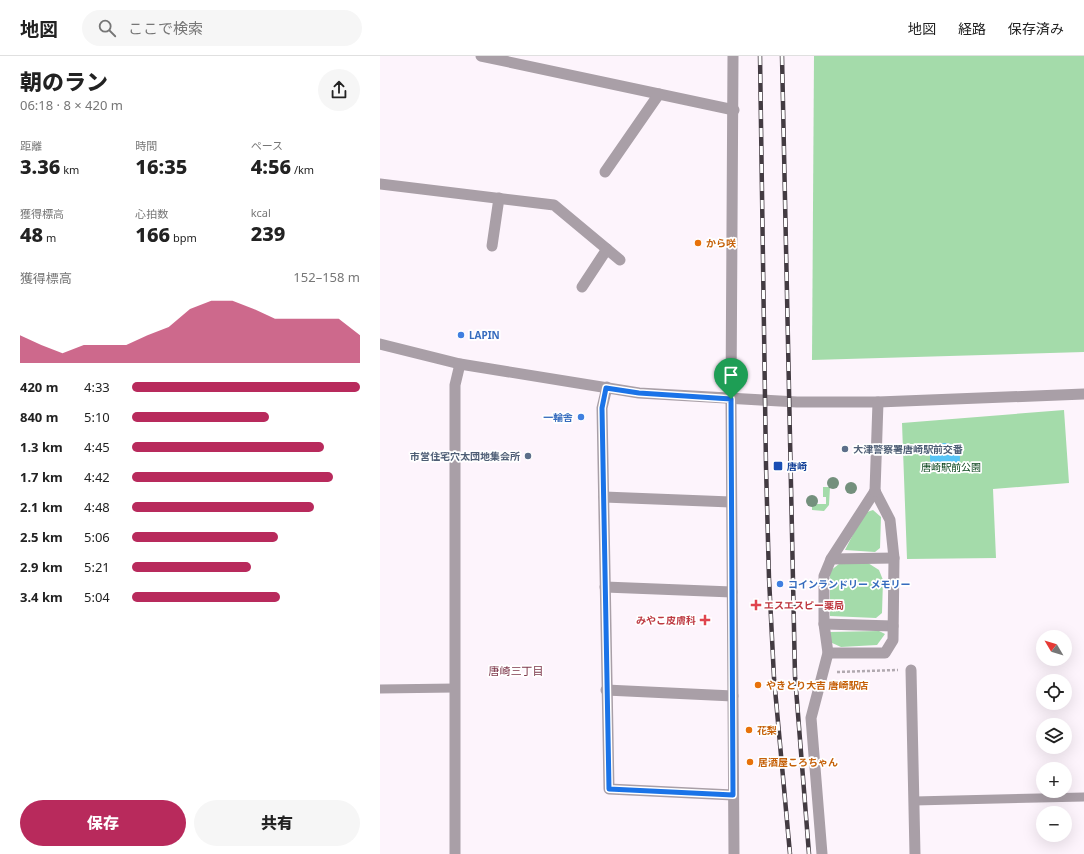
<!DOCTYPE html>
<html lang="ja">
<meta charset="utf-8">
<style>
body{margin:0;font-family:"Noto Sans","Noto Sans JP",sans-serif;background:#f6f6f6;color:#222;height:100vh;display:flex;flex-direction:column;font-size:15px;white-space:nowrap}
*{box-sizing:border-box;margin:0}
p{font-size:13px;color:#767676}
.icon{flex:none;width:22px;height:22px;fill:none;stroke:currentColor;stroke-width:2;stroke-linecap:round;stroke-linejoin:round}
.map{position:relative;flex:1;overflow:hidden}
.side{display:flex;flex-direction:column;background:#fff;width:380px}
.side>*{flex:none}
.needle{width:26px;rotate:308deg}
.fabs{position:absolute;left:656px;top:574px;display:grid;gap:8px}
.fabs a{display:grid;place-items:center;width:36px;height:36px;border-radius:50%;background:#fff;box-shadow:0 4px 16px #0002;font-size:20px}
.pin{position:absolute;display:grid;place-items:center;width:34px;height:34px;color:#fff;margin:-41px -17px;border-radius:50% 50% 50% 0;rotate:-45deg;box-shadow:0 0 4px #0007}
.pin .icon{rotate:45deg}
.round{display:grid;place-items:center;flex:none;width:42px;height:42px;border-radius:21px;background:#f6f6f6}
.head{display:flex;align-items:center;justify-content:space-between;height:68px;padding:0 20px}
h1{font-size:22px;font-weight:800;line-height:30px}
.stats{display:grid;grid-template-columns:repeat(3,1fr);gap:6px;height:68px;padding:4px 20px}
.stats div{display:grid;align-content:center}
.stats b{font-size:20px;font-weight:800}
.stats small{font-size:11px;font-weight:400}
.stats p{font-size:11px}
.chart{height:112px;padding:8px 20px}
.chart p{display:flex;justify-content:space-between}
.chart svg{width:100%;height:72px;margin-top:4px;fill:#b82a5c;opacity:.7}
.button{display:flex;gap:8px;margin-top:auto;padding:8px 20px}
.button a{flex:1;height:46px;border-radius:24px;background:#b82a5c;color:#fff;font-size:16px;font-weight:800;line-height:46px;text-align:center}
.button a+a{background:#f6f6f6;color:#222}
ul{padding:0 20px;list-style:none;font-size:13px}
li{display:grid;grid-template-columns:64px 48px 1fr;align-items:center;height:30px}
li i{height:10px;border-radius:5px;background:#b82a5c}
header{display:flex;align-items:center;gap:24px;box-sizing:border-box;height:56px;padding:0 20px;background:#fff;border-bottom:1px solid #e0e0e0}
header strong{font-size:19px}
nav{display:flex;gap:22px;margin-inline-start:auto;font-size:14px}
.search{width:280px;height:36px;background:#f6f6f6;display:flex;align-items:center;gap:10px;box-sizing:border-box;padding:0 14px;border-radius:22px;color:#767676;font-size:15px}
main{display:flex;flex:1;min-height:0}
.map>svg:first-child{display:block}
.green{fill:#a4dbaa}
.water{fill:#56c3f5}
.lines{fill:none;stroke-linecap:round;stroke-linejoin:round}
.path{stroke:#b1a9b0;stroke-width:2.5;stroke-dasharray:3 2;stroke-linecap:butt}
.service{stroke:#a99fa7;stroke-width:9}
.minor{stroke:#a99fa7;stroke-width:11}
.tertiary{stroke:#a99fa7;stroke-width:11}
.rail-casing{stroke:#433b42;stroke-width:4.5}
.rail{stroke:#fff;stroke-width:3;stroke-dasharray:9;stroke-linecap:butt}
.tree{fill:#74907d}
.route-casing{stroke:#fff;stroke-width:8}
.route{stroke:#1a73e8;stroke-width:5}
.food-dot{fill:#e8710a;stroke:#fff;stroke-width:1.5}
.shop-dot{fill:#3f7fe0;stroke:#fff;stroke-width:1.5}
.service-dot{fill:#5c6f8a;stroke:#fff;stroke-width:1.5}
.transit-dot{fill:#1a4fb4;stroke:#fff;stroke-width:1.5}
.health-dot{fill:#e0444e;stroke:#fff;stroke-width:1.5}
.labels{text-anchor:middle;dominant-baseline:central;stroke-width:3.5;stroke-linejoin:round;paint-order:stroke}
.food-label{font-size:10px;font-weight:bold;fill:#c56008;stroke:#fff;text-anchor:start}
.shop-label{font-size:10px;font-weight:bold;fill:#366cbe;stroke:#fff;text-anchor:start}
.service-label{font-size:10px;font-weight:bold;fill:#4e5e75;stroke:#fff;text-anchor:start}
.transit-label{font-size:10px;font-weight:bold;fill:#164399;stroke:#fff;text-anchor:start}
.park-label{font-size:10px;fill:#033f15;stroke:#fff}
.health-label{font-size:10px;font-weight:bold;fill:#be3a42;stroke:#fff;text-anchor:start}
.neighbourhood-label{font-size:11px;fill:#7e374b;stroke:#fff}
</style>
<header>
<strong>地図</strong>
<div class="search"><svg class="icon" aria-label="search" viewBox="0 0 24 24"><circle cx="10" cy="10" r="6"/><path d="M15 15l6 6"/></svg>ここで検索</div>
<nav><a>地図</a><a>経路</a><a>保存済み</a></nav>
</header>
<main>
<section class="side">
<div class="head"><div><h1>朝のラン</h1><p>06:18 · 8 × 420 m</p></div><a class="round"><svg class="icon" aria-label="share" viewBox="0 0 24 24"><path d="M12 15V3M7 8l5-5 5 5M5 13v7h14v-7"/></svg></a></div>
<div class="stats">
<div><p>距離</p><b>3.36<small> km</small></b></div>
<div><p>時間</p><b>16:35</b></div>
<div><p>ペース</p><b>4:56<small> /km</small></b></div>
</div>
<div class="stats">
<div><p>獲得標高</p><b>48<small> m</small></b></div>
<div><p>心拍数</p><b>166<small> bpm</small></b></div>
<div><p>kcal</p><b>239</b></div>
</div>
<div class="chart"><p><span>獲得標高</span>152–158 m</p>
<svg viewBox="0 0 160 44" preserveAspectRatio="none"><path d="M0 44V27L10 33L20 38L30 33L40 33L50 33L60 27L70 22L80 11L90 6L100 6L110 11L120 17L130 17L140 17L150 17L160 27V44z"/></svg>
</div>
<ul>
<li><b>420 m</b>4:33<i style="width:100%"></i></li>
<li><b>840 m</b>5:10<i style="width:60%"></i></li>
<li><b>1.3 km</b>4:45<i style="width:84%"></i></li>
<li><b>1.7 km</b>4:42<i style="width:88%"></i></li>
<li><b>2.1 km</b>4:48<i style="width:80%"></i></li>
<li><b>2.5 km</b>5:06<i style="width:64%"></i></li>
<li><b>2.9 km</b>5:21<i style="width:52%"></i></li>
<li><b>3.4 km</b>5:04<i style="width:65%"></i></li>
</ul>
<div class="button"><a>保存</a><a>共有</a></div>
</section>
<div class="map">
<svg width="704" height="798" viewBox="0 0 704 798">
<rect width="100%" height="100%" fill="#fdf4fc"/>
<g class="green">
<path d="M434,0H704V296L432,304Z"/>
<path d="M684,354L689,427L613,433L616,502L527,503L522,367Z"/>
<path d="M443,431H450L449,449L444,455L432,454V448H446V441H443Z"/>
<path d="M493,454L501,461L500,492L495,496L465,494L484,457Z"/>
<path d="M488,507L499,514L503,524L502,557L496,562L450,560V515L459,508Z"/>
<path d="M499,575L505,578L497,589L461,591L450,586V576Z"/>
</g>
<circle class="water" cx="565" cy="402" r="15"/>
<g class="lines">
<path class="path" d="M457,616L518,614"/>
<g class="service">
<path d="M0,633L75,632"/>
<path d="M534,745L704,741"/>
</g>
<g class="minor">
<path d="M101,0L354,54"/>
<path d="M225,116L279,38"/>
<path d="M0,128L174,149L240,204"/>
<path d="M112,190L119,142"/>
<path d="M202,231L227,193"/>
<path d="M227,331L222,352L229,733L353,739"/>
<path d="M224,441L351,446"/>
<path d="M451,503L514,502"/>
<path d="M225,531L352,536"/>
<path d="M444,568L513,570"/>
<path d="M448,597H505L513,584L514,502L510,464L495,435"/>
<path d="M531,614L535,798"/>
<path d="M226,634L353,640"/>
<path d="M75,798V329L80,308"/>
<path d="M442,798L431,662L448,597L444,568V520L451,503L495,435"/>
</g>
<g class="tertiary">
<path d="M353,0L351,343L354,798"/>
<path d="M0,288L80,308L259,337L417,346H498L704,338"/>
<path d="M495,435L498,346"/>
</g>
<g class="rail-casing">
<g id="rail">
<path d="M380,0L386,410L389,522L394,622L410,798"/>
<path d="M402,0L415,620L429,798"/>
</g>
</g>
<use href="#rail" class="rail"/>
</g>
<g class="tree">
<circle cx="453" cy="427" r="6"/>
<circle cx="471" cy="432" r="6"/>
<circle cx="432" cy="445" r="6"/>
</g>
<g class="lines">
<g class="route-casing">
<path id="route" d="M226,332L259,337L351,343L353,739L229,733L222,352Z"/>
</g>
<use href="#route" class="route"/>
</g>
<g class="food-dot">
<circle cx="318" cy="187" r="4"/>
<circle cx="378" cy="629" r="4"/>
<circle cx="369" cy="674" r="4"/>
<circle cx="370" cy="706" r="4"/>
</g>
<g class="shop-dot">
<circle cx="81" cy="279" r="4"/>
<circle cx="201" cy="361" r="4"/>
<circle cx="400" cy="528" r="4"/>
</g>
<g class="service-dot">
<circle cx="465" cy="393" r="4"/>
<circle cx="148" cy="400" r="4"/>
</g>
<rect class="transit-dot" x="393" y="405" width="10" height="10" rx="2"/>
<g class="health-dot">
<path d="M374 543h4v4h4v4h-4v4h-4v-4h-4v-4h4z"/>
<path d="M323 558h4v4h4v4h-4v4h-4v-4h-4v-4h4z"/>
</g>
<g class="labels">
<g class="food-label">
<text x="326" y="187">から咲</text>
<text x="386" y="629">やきとり大吉 唐崎駅店</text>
<text x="377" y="674">花梨</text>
<text x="378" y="706">居酒屋ころちゃん</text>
</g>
<g class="shop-label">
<text x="89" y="279">LAPIN</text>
<text x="193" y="361" text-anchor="end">一輪舎</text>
<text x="408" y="528">コインランドリー メモリー</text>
</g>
<g class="service-label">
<text x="473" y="393">大津警察署唐崎駅前交番</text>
<text x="140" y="400" text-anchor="end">市営住宅穴太団地集会所</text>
</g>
<g class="transit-label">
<text x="407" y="410">唐崎</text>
</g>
<g class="park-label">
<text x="571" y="411">唐崎駅前公園</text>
</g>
<g class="health-label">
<text x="384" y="549">エスエスピー薬局</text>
<text x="316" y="564" text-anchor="end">みやこ皮膚科</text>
</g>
<g class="neighbourhood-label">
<text x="136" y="614">唐崎三丁目</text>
</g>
</g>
</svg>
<div class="fabs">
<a><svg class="needle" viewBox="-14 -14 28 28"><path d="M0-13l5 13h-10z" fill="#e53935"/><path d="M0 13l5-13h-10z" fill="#767676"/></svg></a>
<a><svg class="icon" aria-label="locate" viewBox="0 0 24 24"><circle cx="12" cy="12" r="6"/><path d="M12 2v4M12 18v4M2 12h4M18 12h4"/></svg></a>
<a><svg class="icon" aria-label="layers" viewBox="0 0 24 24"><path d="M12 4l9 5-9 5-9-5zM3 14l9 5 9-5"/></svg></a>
<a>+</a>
<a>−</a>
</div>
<div class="pin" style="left:351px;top:343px;background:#1e9e55"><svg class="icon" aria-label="arrive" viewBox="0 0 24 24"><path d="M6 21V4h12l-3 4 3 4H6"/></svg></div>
</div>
</main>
